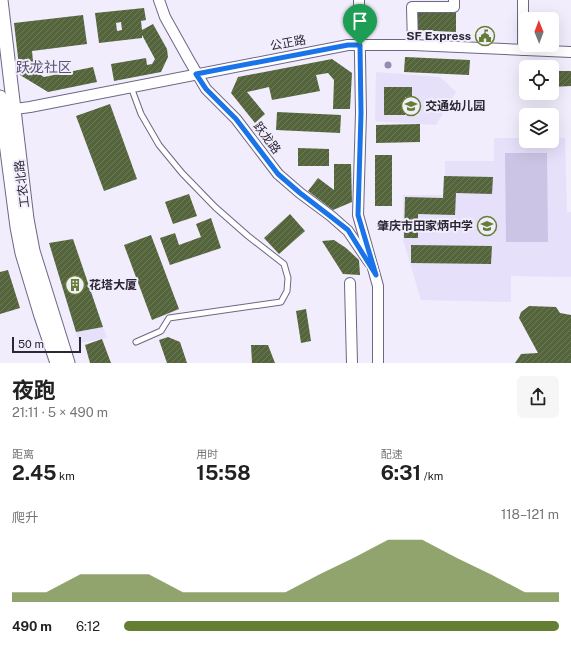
<!DOCTYPE html>
<html lang="zh">
<meta charset="utf-8">
<style>
body{margin:0;font-family:"Public Sans","Noto Sans SC",sans-serif;background:#f6f6f6;color:#222;height:100vh;display:flex;flex-direction:column;font-size:15px;white-space:nowrap}
*{box-sizing:border-box;margin:0}
p{font-size:13px;color:#767676}
.icon{flex:none;width:22px;height:22px;fill:none;stroke:currentColor;stroke-width:2;stroke-linecap:round;stroke-linejoin:round}
.map{position:relative;height:363px;overflow:hidden}
.drawer{display:flex;flex-direction:column;background:#fff;flex:1}
.drawer>*{flex:none}
.needle{width:26px;rotate:359deg}
.buttons{position:absolute;left:519px;top:12px;display:grid;gap:8px}
.buttons a{display:grid;place-items:center;width:40px;height:40px;border-radius:6px;background:#fff;box-shadow:0 4px 16px #0002;font-size:20px}
.scale{position:absolute;left:12px;bottom:10px;width:69px;box-sizing:border-box;padding-left:4px;border:2px solid #2b2734;border-top:0;font-size:11px;line-height:14px;white-space:nowrap;color:#2b2734;-webkit-text-stroke:3px #f1edfc;paint-order:stroke}
.pin{position:absolute;display:grid;place-items:center;width:34px;height:34px;color:#fff;margin:-41px -17px;border-radius:50% 50% 50% 0;rotate:-45deg;box-shadow:0 0 4px #0007}
.pin .icon{rotate:45deg}
.round{display:grid;place-items:center;flex:none;width:42px;height:42px;border-radius:6px;background:#f6f6f6}
.headline{display:flex;align-items:center;justify-content:space-between;height:68px;padding:0 12px}
h1{font-size:22px;font-weight:700;line-height:30px}
.stats{display:grid;grid-template-columns:repeat(3,1fr);gap:6px;height:68px;padding:4px 12px}
.stats div{display:grid;align-content:center}
.stats b{font-size:20px;font-weight:700}
.stats small{font-size:11px;font-weight:400}
.stats p{font-size:11px}
.chart{height:112px;padding:8px 12px}
.chart p{display:flex;justify-content:space-between}
.chart svg{width:100%;height:72px;margin-top:4px;fill:#647e32;opacity:.7}
ul{padding:0 12px;list-style:none;font-size:13px}
li{display:grid;grid-template-columns:64px 48px 1fr;align-items:center;height:30px}
li i{height:10px;border-radius:5px;background:#647e32}
.map>svg:first-child{display:block}
.built{fill:#e6e0fa}
.pitch{fill:#ccc4e4}
.building{fill:url(#building-hatch);fill-rule:evenodd}
.lines{fill:none;stroke-linecap:round;stroke-linejoin:round}
.service-casing{stroke:#6e6685;stroke-width:7}
.minor-casing{stroke:#6e6685;stroke-width:12}
.tertiary-casing{stroke:#6e6685;stroke-width:15}
.service{stroke:#fff;stroke-width:5}
.minor{stroke:#fff;stroke-width:10}
.tertiary{stroke:#fff;stroke-width:13}
.tree{fill:#968bb1}
.route-casing{stroke:#fff;stroke-width:8}
.route{stroke:#1a73e8;stroke-width:5}
.labels{text-anchor:middle;dominant-baseline:central;stroke-width:4;stroke-linejoin:round;paint-order:stroke}
.poi-label{font-size:12px;font-weight:bold;fill:#2b2734;stroke:#f1edfc;text-anchor:end}
.street-label{font-size:12px;fill:#2b2734;stroke:#f1edfc}
.quarter-label{font-size:14px;fill:#5a5270;stroke:#f1edfc}
</style>
<div class="map">
<svg width="571" height="363" viewBox="0 0 571 363">
<defs>
<pattern id="building-hatch" width="6" height="6" patternUnits="userSpaceOnUse"><rect width="6" height="6" fill="#54643b"/><path d="M-1 1l2-2M0 6l6-6M5 7l2-2" fill="none" stroke="#6f7a5d"/></pattern>
</defs>
<rect width="100%" height="100%" fill="#f1edfc"/>
<g class="built">
<path d="M376,72L440,77L456,92L436,125L375,121Z"/>
<path d="M494,138H526V141H552V138H565L567,212H571V277L511,276V302L421,300L403,240V195H445V161H494Z"/>
<path d="M103,327L107,338L79,343L76,332Z"/>
</g>
<path class="pitch" d="M505,153H547L548,242H506Z"/>
<g class="building">
<path d="M412,7L456,9V32L413,30Z"/>
<path d="M144,8L146,20L141,21L142,30L153,24L167,49L168,57L161,72L114,81L111,64L146,58L147,65L152,64L155,59L142,35V38L99,43L95,13ZM121,22L122,30L117,31L116,23Z"/>
<path d="M83,15L87,44L32,51L34,71L44,77L93,67L97,82L48,92L20,75L14,23Z"/>
<path d="M405,57L470,60L469,75L404,72Z"/>
<path d="M332,59L352,73L350,109H333L334,80L328,73L316,75L320,91L272,100L269,87L247,92L265,114L255,123L231,93L238,77Z"/>
<path d="M552,71H571V86L552,87Z"/>
<path d="M384,87H412V97H405V115H384Z"/>
<path d="M110,104L137,179L104,191L76,116Z"/>
<path d="M277,112L341,115L340,133L276,130Z"/>
<path d="M420,124V142L376,143V125Z"/>
<path d="M298,148L329,149V166H298Z"/>
<rect x="375" y="155" width="17" height="51"/>
<path d="M334,164H351L352,202L333,210L308,191L318,178L334,190Z"/>
<path d="M444,176L493,177L492,194L456,193L455,215L418,214V238H404L405,197L443,198Z"/>
<path d="M189,194L197,216L173,224L165,202Z"/>
<path d="M290,214L305,231L279,254L264,238Z"/>
<path d="M211,218L221,248L170,265L160,238L175,233L179,245L201,237L196,224Z"/>
<path d="M151,235L179,309L152,320L124,245Z"/>
<path d="M73,239L103,327L76,332L49,243Z"/>
<path d="M334,240L346,248L359,260L360,275L343,274L322,241Z"/>
<path d="M411,245L492,246L491,264L411,263Z"/>
<path d="M8,270L20,308L0,314V272Z"/>
<path d="M529,306L556,307L560,313L571,315V363H515L521,354L538,353L519,318L521,312Z"/>
<path d="M306,309L311,341L301,343L296,311Z"/>
<path d="M168,337L180,342L187,363H167L159,340Z"/>
<path d="M102,339L111,363H90L85,345Z"/>
<path d="M251,345H268L275,363H252Z"/>
</g>
<g class="lines">
<g class="service-casing">
<path id="service" d="M131,87L141,114L159,145L182,173L215,207L248,236L284,264L288,278L287,291L281,302L169,318L161,331L136,342"/>
</g>
<g class="minor-casing">
<g id="minor">
<path d="M159,0L165,17L189,60L206,89L236,119L278,174L300,193L331,216L348,231L369,262"/>
<path d="M359,0L361,113L358,215L378,286V363"/>
<path d="M413,45L412,7H454V0"/>
<path d="M523,50V0"/>
<path d="M8,110L30,107L348,45H413L571,52"/>
<path d="M350,283L352,363"/>
</g>
</g>
<g class="tertiary-casing">
<g id="tertiary">
<path d="M1,0L27,219L33,251L68,363"/>
<path d="M0,97L17,227L22,253L41,316L57,363"/>
</g>
</g>
<use href="#service" class="service"/>
<use href="#minor" class="minor"/>
<use href="#tertiary" class="tertiary"/>
</g>
<circle class="tree" cx="388" cy="65" r="3.5"/>
<g class="lines">
<g class="route-casing">
<path id="route" d="M348,45H360L361,113L358,215L376,275L348,230L330,216L300,193L278,174L236,119L206,89L196,74Z"/>
</g>
<use href="#route" class="route"/>
</g>
<defs>
<g id="civic-ring" transform="scale(1)"><circle r="9.5" fill="#f1edfc" stroke="#647e32" stroke-width="1.5"/><path d="M-.6-6.5H3V-4.5H.6V-3L4-1V1h2V6H-6V1h2V-1L-.6-3ZM-1.2 2.5V6h2.4V2.5Z" fill="#647e32"/></g>
<g id="school-ring" transform="scale(1)"><circle r="9.5" fill="#f1edfc" stroke="#647e32" stroke-width="1.5"/><path d="M0-5L7-2L0 1L-7-2ZM-4 1L0 2.5L4 1V4Q0 6-4 4Z" fill="#647e32"/></g>
<g id="building-ring" transform="scale(1)"><circle r="9.5" fill="#f1edfc" stroke="#647e32" stroke-width="1.5"/><path d="M-4-6H4V6H1V3H-1V6H-4ZM-2.5-4.3h1.7v1.8h-1.7ZM.8-4.3h1.7v1.8H.8ZM-2.5-1h1.7V.8h-1.7ZM.8-1h1.7V.8H.8Z" fill="#647e32"/></g>
</defs>
<g fill-rule="evenodd">
<use href="#civic-ring" x="485" y="36"/>
<use href="#school-ring" x="411" y="106"/>
<use href="#school-ring" x="487" y="226"/>
<use href="#building-ring" x="75" y="285"/>
</g>
<g class="labels">
<g class="poi-label">
<text x="471" y="36">SF Express</text>
<text x="425" y="106" text-anchor="start">交通幼儿园</text>
<text x="473" y="226">肇庆市田家炳中学</text>
<text x="89" y="285" text-anchor="start">花塔大厦</text>
</g>
<g class="street-label">
<text transform="translate(288 43) rotate(-11)">公正路</text>
<text transform="translate(267 138) rotate(53)">跃龙路</text>
<text transform="translate(22 184) rotate(-97)">工农北路</text>
</g>
<g class="quarter-label">
<text x="44" y="67">跃龙社区</text>
</g>
</g>
</svg>
<div class="buttons">
<a><svg class="needle" viewBox="-14 -14 28 28"><path d="M0-13l5 13h-10z" fill="#e53935"/><path d="M0 13l5-13h-10z" fill="#767676"/></svg></a>
<a><svg class="icon" aria-label="locate" viewBox="0 0 24 24"><circle cx="12" cy="12" r="6"/><path d="M12 2v4M12 18v4M2 12h4M18 12h4"/></svg></a>
<a><svg class="icon" aria-label="layers" viewBox="0 0 24 24"><path d="M12 4l9 5-9 5-9-5zM3 14l9 5 9-5"/></svg></a>
</div>
<div class="scale">50 m</div>
<div class="pin" style="left:360px;top:45px;background:#1e9e55"><svg class="icon" aria-label="arrive" viewBox="0 0 24 24"><path d="M6 21V4h12l-3 4 3 4H6"/></svg></div>
</div>
<section class="drawer">
<div class="headline"><div><h1>夜跑</h1><p>21:11 · 5 × 490 m</p></div><a class="round"><svg class="icon" aria-label="share" viewBox="0 0 24 24"><path d="M12 15V3M7 8l5-5 5 5M5 13v7h14v-7"/></svg></a></div>
<div class="stats">
<div><p>距离</p><b>2.45<small> km</small></b></div>
<div><p>用时</p><b>15:58</b></div>
<div><p>配速</p><b>6:31<small> /km</small></b></div>
</div>
<div class="chart"><p><span>爬升</span>118–121 m</p>
<svg viewBox="0 0 160 44" preserveAspectRatio="none"><path d="M0 44V38L10 38L20 27L30 27L40 27L50 38L60 38L70 38L80 38L90 27L100 17L110 6L120 6L130 17L140 27L150 38L160 38V44z"/></svg>
</div>
<ul>
<li><b>490 m</b>6:12<i style="width:100%"></i></li>
</ul>
</section>
